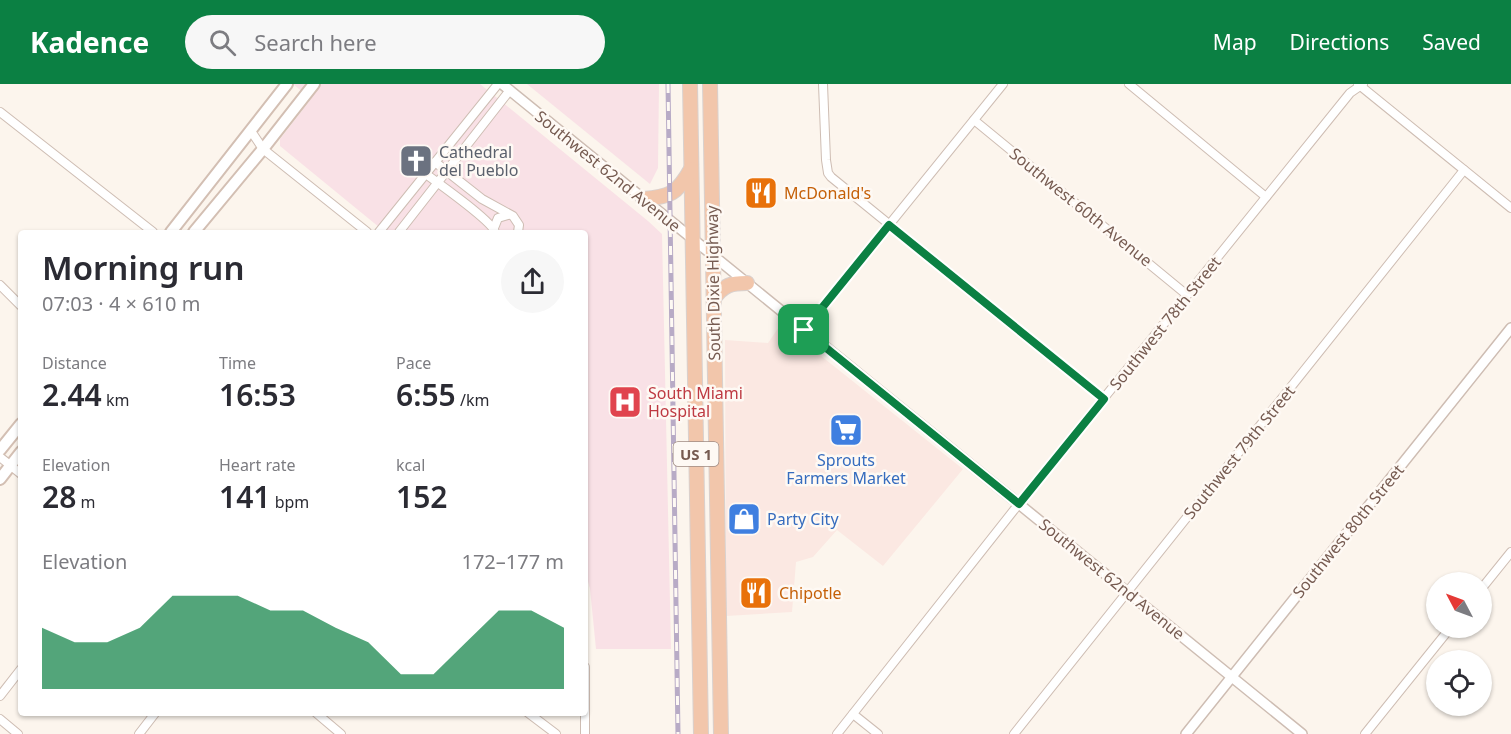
<!DOCTYPE html>
<meta charset="utf-8">
<style>
body{margin:0;font-family:"Noto Sans",sans-serif;background:#f7f7f7;color:#2b2b33;height:100vh;display:flex;flex-direction:column;font-size:22px;white-space:nowrap}
*{box-sizing:border-box;margin:0}
p{font-size:20px;color:#7c7c81}
.icon{flex:none;width:33px;height:33px;fill:none;stroke:currentColor;stroke-width:2;stroke-linecap:round;stroke-linejoin:round}
.map{position:relative;flex:1;overflow:hidden}
.drawer{position:absolute;left:18px;top:146px;width:570px;height:486px;display:flex;flex-direction:column;background:#fff;border-radius:6px;box-shadow:0 2px 4px #0004}
.drawer>*{flex:none}
.needle{width:39px;rotate:311deg}
.controls{position:absolute;left:1426px;top:488px;display:grid;gap:12px}
.controls a{display:grid;place-items:center;width:66px;height:66px;border-radius:50%;background:#fff;box-shadow:0 2px 4px #0004;font-size:30px}
.pin{position:absolute;display:grid;place-items:center;width:51px;height:51px;color:#fff;margin:-26px;border-radius:12px;box-shadow:0 3px 9px #0006}
.round{display:grid;place-items:center;flex:none;width:63px;height:63px;border-radius:32px;background:#f7f7f7}
.head{display:flex;align-items:center;justify-content:space-between;height:102px;padding:0 24px}
h1{font-size:33px;font-weight:600;line-height:45px}
.stats{display:grid;grid-template-columns:repeat(3,1fr);gap:9px;height:102px;padding:6px 24px}
.stats div{display:grid;align-content:center}
.stats b{font-size:30px;font-weight:600}
.stats small{font-size:16px;font-weight:400}
.stats p{font-size:16px}
.chart{height:168px;padding:12px 24px}
.chart p{display:flex;justify-content:space-between}
.chart svg{width:100%;height:108px;margin-top:6px;fill:#0b8043;opacity:.7}
header{display:flex;align-items:center;gap:36px;box-sizing:border-box;height:84px;padding:0 30px;background:#0b8043;color:#fff}
header strong{font-size:28px}
nav{display:flex;gap:33px;margin-inline-start:auto;font-size:21px}
.search{width:420px;height:54px;background:#f7f7f7;display:flex;align-items:center;gap:15px;box-sizing:border-box;padding:0 21px;border-radius:33px;color:#7c7c81;font-size:22px}
.map>svg:first-child{display:block}
.commercial{fill:#fbe8e2}
.medical{fill:#f9e1e6}
.lines{fill:none;stroke-linecap:round;stroke-linejoin:round}
.minor-casing{stroke:#cebdb3;stroke-width:10}
.tertiary-casing{stroke:#cebdb3;stroke-width:12}
.secondary-casing{stroke:#d3bfb3;stroke-width:14}
.trunk-casing{stroke:#d9d1ce;stroke-width:16}
.minor{stroke:#fff;stroke-width:8}
.tertiary{stroke:#fff;stroke-width:9}
.secondary{stroke:#fff;stroke-width:10}
.trunk{stroke:#f2c6ab;stroke-width:14}
.rail-casing{stroke:#b8abc6;stroke-width:5}
.rail{stroke:#fef9f4;stroke-width:3;stroke-dasharray:9;stroke-linecap:butt}
.route-casing{stroke:#fff;stroke-width:12}
.route{stroke:#0b8043;stroke-width:8}
.labels{text-anchor:middle;dominant-baseline:central;stroke-width:5;stroke-linejoin:round;paint-order:stroke}
.shield{fill:#fef9f4;stroke:#9f8a82;stroke-width:1.5}
.shield-label{font-size:15px;font-weight:bold;fill:#765b51}
.worship-label{font-size:16px;fill:#5b616d;stroke:#fef9f4;text-anchor:start}
.street-label{font-size:16px;fill:#765b51;stroke:#fef9f4}
.food-label{font-size:16px;fill:#c56008;stroke:#fef9f4;text-anchor:start}
.health-label{font-size:16px;fill:#be3a42;stroke:#fef9f4;text-anchor:start}
.shop-label{font-size:16px;fill:#366cbe;stroke:#fef9f4}
</style>
<header>
<strong>Kadence</strong>
<div class="search"><svg class="icon" aria-label="search" viewBox="0 0 24 24"><circle cx="10" cy="10" r="6"/><path d="M15 15l6 6"/></svg>Search here</div>
<nav><a>Map</a><a>Directions</a><a>Saved</a></nav>
</header>
<div class="map">
<svg width="1511" height="650" viewBox="0 0 1511 650">
<rect width="100%" height="100%" fill="#fcf5ed"/>
<path class="commercial" d="M781,240L963,385L883,482L837,446L813,473L796,478L792,528L726,532L725,256L768,259Z"/>
<g class="medical">
<path d="M293,0H480L648,137L662,150L671,565H596L590,505L585,485V148H385L280,62V55L311,15Z"/>
<path d="M527,0H659L658,84L650,100Z"/>
</g>
<g class="lines">
<g class="minor-casing">
<g id="minor">
<path d="M823,0L826,76L828,89L831,93L1104,315"/>
<path d="M1129,0L1266,113"/>
<path d="M1358,0L1511,124"/>
<path d="M0,28L153,148"/>
<path d="M974,36L1187,211"/>
<path d="M251,47L263,65L367,148"/>
<path d="M435,78L482,115L513,132L519,141L518,148"/>
<path d="M426,90C439,100 491,136 495,148"/>
<path d="M494,144L498,134L508,131"/>
<path d="M379,148L498,0"/>
<path d="M399,148L510,6"/>
<path d="M0,201L21,222"/>
<path d="M804,246L1003,0"/>
<path d="M0,373L21,390"/>
<path d="M1482,504L1511,468"/>
<path d="M585,583V650"/>
<path d="M0,612L21,585"/>
<path d="M315,628L341,650"/>
<path d="M527,628L556,650"/>
<path d="M853,630L878,650"/>
<path d="M0,635L18,650"/>
<path d="M139,650L156,628"/>
<path d="M837,650L1029,407L1350,9L1363,0"/>
<path d="M1014,650L1464,86"/>
<path d="M1365,650L1451,543"/>
</g>
</g>
<g class="tertiary-casing">
<g id="tertiary">
<path d="M502,0L1302,650"/>
<path d="M1186,650L1511,244"/>
</g>
</g>
<g class="secondary-casing">
<g id="secondary">
<path d="M171,148L287,0"/>
<path d="M194,148L263,65L314,0"/>
<path d="M0,366L21,340"/>
<path d="M0,395L21,368"/>
</g>
</g>
<g class="trunk-casing">
<g id="trunk">
<path d="M690,0L701,650"/>
<path d="M710,0L721,650"/>
<path d="M643,115C670,113 677,110 691,85"/>
<path d="M714,214C724,201 731,199 747,199"/>
</g>
</g>
<use href="#minor" class="minor"/>
<use href="#tertiary" class="tertiary"/>
<use href="#secondary" class="secondary"/>
<use href="#trunk" class="trunk"/>
<g class="rail-casing">
<path id="rail" d="M668,0L678,650"/>
</g>
<use href="#rail" class="rail"/>
</g>
<g class="lines">
<g class="route-casing">
<path id="route" d="M889,141L1104,315L1019,420L804,246Z"/>
</g>
<use href="#route" class="route"/>
</g>
<defs>
<g id="church-square" transform="scale(1.725)"><rect x="-9" y="-9" width="18" height="18" rx="4" fill="#6b7280" stroke="#fef9f4"/><path d="M-1.2-6h2.4v3.5h3.3v2.4h-3.3V6h-2.4V-.1h-3.3v-2.4h3.3Z" fill="#fff"/></g>
<g id="restaurant-square" transform="scale(1.725)"><rect x="-9" y="-9" width="18" height="18" rx="4" fill="#e8710a" stroke="#fef9f4"/><path d="M-5-6h1v4h1v-4h1v4h1v-4h1v5L-1.5 .5V6h-2V.5L-5-1ZM5-6V6H3V1.5H1.5Q1.5-4 5-6Z" fill="#fff"/></g>
<g id="hospital-square" transform="scale(1.725)"><rect x="-9" y="-9" width="18" height="18" rx="4" fill="#e0444e" stroke="#fef9f4"/><path d="M-5-5h3v3.5h4V-5h3V5h-3V1.5h-4V5h-3Z" fill="#fff"/></g>
<g id="supermarket-square" transform="scale(1.725)"><rect x="-9" y="-9" width="18" height="18" rx="4" fill="#3f7fe0" stroke="#fef9f4"/><path d="M-6-5.5h2.5l.6 2H6L4.5 2H-2.5L-4.4-4H-6ZM-1.5 3.2a1.3 1.3 0 1 0 .1 0ZM3 3.2a1.3 1.3 0 1 0 .1 0Z" fill="#fff"/></g>
<g id="shop-square" transform="scale(1.725)"><rect x="-9" y="-9" width="18" height="18" rx="4" fill="#3f7fe0" stroke="#fef9f4"/><path d="M-5-2.5h2.3a2.7 3.5 0 0 1 5.4 0H5L5.5 6h-11ZM-1.5-2.5h3a1.5 2.3 0 0 0-3 0Z" fill="#fff"/></g>
</defs>
<g fill-rule="evenodd">
<use href="#church-square" x="416" y="77"/>
<use href="#restaurant-square" x="761" y="109"/>
<use href="#hospital-square" x="625" y="318"/>
<use href="#supermarket-square" x="846" y="346"/>
<use href="#shop-square" x="744" y="435"/>
<use href="#restaurant-square" x="756" y="509"/>
</g>
<g class="labels">
<rect class="shield" x="673.5" y="358" width="45" height="24" rx="4.5"/>
<g class="shield-label">
<text x="696" y="370">US 1</text>
</g>
<g class="worship-label">
<text x="439" y="68">Cathedral<tspan x="439" dy="18">del Pueblo</tspan></text>
</g>
<g class="street-label">
<text transform="translate(608 87) rotate(39)">Southwest 62nd Avenue</text>
<text transform="translate(1081 123) rotate(39)">Southwest 60th Avenue</text>
<text transform="translate(713 199) rotate(-91)">South Dixie Highway</text>
<text transform="translate(1165 239) rotate(-51)">Southwest 78th Street</text>
<text transform="translate(1239 368) rotate(-51)">Southwest 79th Street</text>
<text transform="translate(1348 447) rotate(-51)">Southwest 80th Street</text>
<text transform="translate(1112 495) rotate(39)">Southwest 62nd Avenue</text>
</g>
<g class="food-label">
<text x="784" y="109">McDonald's</text>
<text x="779" y="509">Chipotle</text>
</g>
<g class="health-label">
<text x="648" y="309">South Miami<tspan x="648" dy="18">Hospital</tspan></text>
</g>
<g class="shop-label">
<text x="846" y="376">Sprouts<tspan x="846" dy="18">Farmers Market</tspan></text>
<text x="767" y="435" text-anchor="start">Party City</text>
</g>
</g>
</svg>
<div class="controls">
<a><svg class="needle" viewBox="-14 -14 28 28"><path d="M0-13l5 13h-10z" fill="#e53935"/><path d="M0 13l5-13h-10z" fill="#7c7c81"/></svg></a>
<a><svg class="icon" aria-label="locate" viewBox="0 0 24 24"><circle cx="12" cy="12" r="6"/><path d="M12 2v4M12 18v4M2 12h4M18 12h4"/></svg></a>
</div>
<div class="pin" style="left:804px;top:246px;background:#1e9e55"><svg class="icon" aria-label="arrive" viewBox="0 0 24 24"><path d="M6 21V4h12l-3 4 3 4H6"/></svg></div>
<section class="drawer">
<div class="head"><div><h1>Morning run</h1><p>07:03 · 4 × 610 m</p></div><a class="round"><svg class="icon" aria-label="share" viewBox="0 0 24 24"><path d="M12 15V3M7 8l5-5 5 5M5 13v7h14v-7"/></svg></a></div>
<div class="stats">
<div><p>Distance</p><b>2.44<small> km</small></b></div>
<div><p>Time</p><b>16:53</b></div>
<div><p>Pace</p><b>6:55<small> /km</small></b></div>
</div>
<div class="stats">
<div><p>Elevation</p><b>28<small> m</small></b></div>
<div><p>Heart rate</p><b>141<small> bpm</small></b></div>
<div><p>kcal</p><b>152</b></div>
</div>
<div class="chart"><p><span>Elevation</span>172–177 m</p>
<svg viewBox="0 0 160 44" preserveAspectRatio="none"><path d="M0 44V19L10 25L20 25L30 19L40 6L50 6L60 6L70 12L80 12L90 19L100 25L110 38L120 38L130 25L140 12L150 12L160 19V44z"/></svg>
</div>
</section>
</div>
